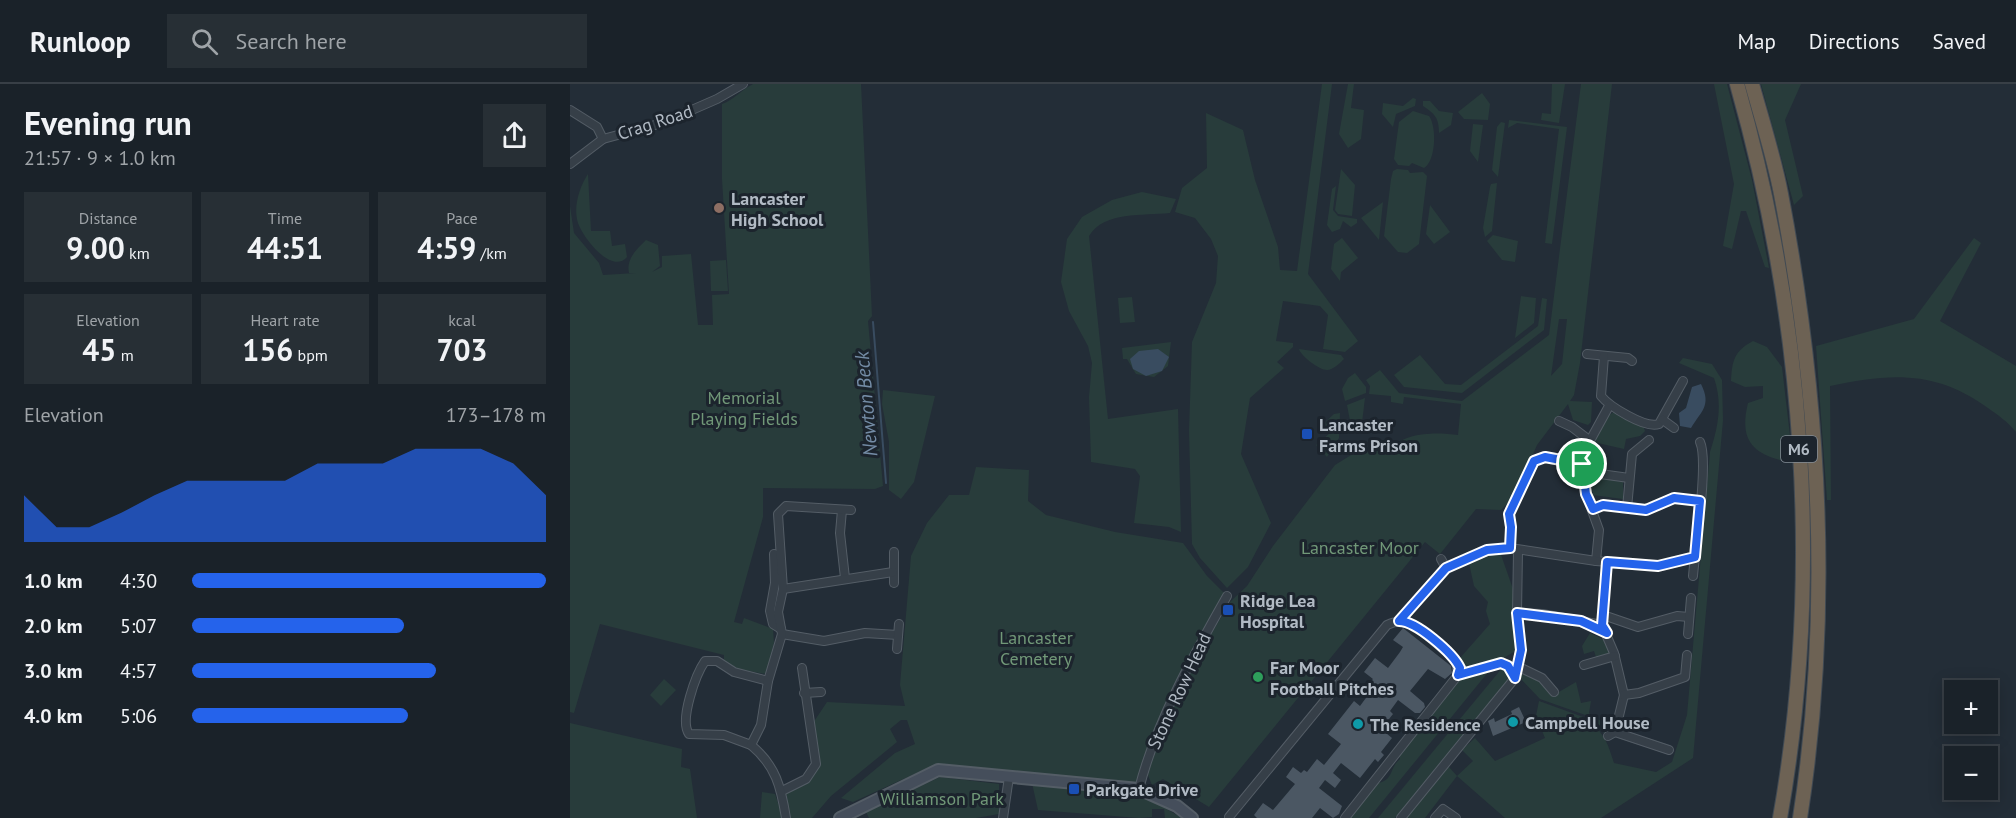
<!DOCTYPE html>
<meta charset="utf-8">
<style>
body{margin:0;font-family:"PT Sans",sans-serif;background:#272f35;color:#f1f3f6;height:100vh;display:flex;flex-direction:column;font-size:22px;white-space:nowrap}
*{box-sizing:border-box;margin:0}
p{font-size:20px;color:#9fa4a8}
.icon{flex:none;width:33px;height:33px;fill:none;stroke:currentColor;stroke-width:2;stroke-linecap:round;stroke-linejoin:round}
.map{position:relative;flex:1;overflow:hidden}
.side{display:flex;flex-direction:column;background:#1a2229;width:570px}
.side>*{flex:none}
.buttons{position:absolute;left:1374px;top:596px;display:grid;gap:12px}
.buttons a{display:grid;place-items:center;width:54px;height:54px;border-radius:0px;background:#1a2229;box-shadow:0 3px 15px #0003,0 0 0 2px #383f46;font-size:30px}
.pin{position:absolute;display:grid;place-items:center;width:51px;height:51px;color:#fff;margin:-26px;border:3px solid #fff;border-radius:50%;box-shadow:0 2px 6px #0007}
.round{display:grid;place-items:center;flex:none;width:63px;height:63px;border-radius:0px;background:#272f35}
.summary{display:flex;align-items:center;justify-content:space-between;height:102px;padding:0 24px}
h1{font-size:33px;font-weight:700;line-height:45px}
.figures{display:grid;grid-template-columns:repeat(3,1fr);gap:9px;height:102px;padding:6px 24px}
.figures div{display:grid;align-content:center;border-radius:0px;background:#272f35;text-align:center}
.figures b{font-size:30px;font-weight:700}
.figures small{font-size:16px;font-weight:400}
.figures p{font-size:16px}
.chart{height:168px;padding:12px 24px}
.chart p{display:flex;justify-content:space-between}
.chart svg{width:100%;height:108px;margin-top:6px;fill:#2563eb;opacity:.7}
ul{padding:0 24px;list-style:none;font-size:20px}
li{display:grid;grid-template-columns:96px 72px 1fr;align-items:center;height:45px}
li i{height:15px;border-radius:8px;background:#2563eb}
header{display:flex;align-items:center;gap:36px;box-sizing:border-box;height:84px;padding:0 30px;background:#1a2229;border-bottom:2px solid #383f46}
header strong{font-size:28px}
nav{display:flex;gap:33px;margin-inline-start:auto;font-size:21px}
.search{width:420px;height:54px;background:#272f35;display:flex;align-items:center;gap:15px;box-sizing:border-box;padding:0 21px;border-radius:0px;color:#9fa4a8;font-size:22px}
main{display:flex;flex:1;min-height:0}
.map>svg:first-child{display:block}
.green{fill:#283c3b;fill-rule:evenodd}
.water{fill:#394c60}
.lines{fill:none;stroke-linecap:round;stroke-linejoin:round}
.stream{stroke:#394c60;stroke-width:2}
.building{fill:#4b5763}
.street-casing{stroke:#545d66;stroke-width:10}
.secondary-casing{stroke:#545d66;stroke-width:14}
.highway-casing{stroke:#414a53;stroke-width:16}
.street{stroke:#363f48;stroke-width:8}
.secondary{stroke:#454e5b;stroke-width:10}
.highway{stroke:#6d6254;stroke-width:14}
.route-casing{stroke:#fff;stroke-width:12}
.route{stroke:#2563eb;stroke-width:8}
.education-dot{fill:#8d6e63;stroke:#1c242d;stroke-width:2}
.transit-dot{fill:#1a4fb4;stroke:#1c242d;stroke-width:2}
.leisure-dot{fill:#2e9e5b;stroke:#1c242d;stroke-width:2}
.culture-dot{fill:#0f9aa8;stroke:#1c242d;stroke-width:2}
.labels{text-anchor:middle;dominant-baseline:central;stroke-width:6;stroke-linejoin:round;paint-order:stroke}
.shield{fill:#1c242d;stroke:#848d97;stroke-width:1.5}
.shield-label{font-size:16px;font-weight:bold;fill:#b1bac4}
.street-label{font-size:18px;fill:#b1bac4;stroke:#1c242d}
.poi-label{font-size:18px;font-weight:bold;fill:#b1bac4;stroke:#1c242d;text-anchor:start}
.park-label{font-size:18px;fill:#719878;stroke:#1c242d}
.water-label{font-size:20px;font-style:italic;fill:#748ca6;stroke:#1c242d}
</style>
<header>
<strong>Runloop</strong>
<div class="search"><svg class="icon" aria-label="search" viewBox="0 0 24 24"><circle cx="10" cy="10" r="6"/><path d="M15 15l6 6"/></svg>Search here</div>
<nav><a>Map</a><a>Directions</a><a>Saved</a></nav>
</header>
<main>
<section class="side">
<div class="summary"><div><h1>Evening run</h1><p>21:57 · 9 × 1.0 km</p></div><a class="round"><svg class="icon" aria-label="share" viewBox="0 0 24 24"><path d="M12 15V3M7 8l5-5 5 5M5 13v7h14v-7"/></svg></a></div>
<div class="figures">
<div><p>Distance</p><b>9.00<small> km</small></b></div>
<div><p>Time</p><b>44:51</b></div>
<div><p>Pace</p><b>4:59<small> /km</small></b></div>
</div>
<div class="figures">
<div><p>Elevation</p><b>45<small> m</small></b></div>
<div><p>Heart rate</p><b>156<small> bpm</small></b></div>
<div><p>kcal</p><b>703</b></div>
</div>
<div class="chart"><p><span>Elevation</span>173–178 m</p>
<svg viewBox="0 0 160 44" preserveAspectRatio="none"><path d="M0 44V25L10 38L20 38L30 32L40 25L50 19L60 19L70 19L80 19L90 12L100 12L110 12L120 6L130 6L140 6L150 12L160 25V44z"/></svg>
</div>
<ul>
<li><b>1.0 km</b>4:30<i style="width:100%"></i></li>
<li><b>2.0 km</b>5:07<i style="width:60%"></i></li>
<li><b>3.0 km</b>4:57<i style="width:69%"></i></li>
<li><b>4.0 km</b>5:06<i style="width:61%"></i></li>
</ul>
</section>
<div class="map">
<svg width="1446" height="734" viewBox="0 0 1446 734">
<rect width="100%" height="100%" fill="#232d37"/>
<g class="green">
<path d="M183,0H291L302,232L298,237L313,402L305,405L193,404V433L164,538L172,540L174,534L203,545L204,559L196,590L167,585L154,576V571L30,540L4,629L0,628V122L4,149L29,179L33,191L66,189H59C56,175 66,166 76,156L88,161L90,182L82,188L92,183V172L121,170L128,241H143L142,211L159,210L152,95V20C164,16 171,6 183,0Z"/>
<path d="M752,0H762L738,190L788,257L775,268L753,265L758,231L750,222L713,217L706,257L723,259V263L707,278L714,284L680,314L671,370L701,439L678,483L657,504L630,474L622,460L619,347L622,258L646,199L648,172L641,155L625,134L605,128L612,104L637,84L636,29L673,46L685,96L708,163L710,186L727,187Z"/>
<path d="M778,0H784L781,24L794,26L791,55L778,64L769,50Z"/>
<path d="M982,0H995L989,39L971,36L972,29L981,30Z"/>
<path d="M1011,0H1042L1010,279L1004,311L1000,317L1022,318L1021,338L1018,341L1003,336L998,320L967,361L944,413L931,426L906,425L870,470L855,458L639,723L593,695L582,701L576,686L590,650L636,559L660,518L677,502L703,462L765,381L786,368L819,366C834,348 866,348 888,351L891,320L834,313L833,320L821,318V312L799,310L800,302L796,296L810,286L829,309L892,317L979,251ZM989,235H997L992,280L981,292Z"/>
<path d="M1144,0H1157L1182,96L1199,184L1195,183L1176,127H1171L1162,165L1153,162L1164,100Z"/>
<path d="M1191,0H1231L1215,36L1233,112L1224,121Z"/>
<path d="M912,9L920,20L918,36L894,35L888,28Z"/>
<path d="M843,14L846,15L845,22L826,30L823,43L812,30L813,19L833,22Z"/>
<path d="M853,17H860L869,27L883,29L881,41L869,49C869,34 865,30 853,22Z"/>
<path d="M843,27L859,32C867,43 866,77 854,84L842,79L839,82L828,81L824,75L829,38Z"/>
<path d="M939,36L997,43L982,160L975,159L989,45L947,39L938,44Z"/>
<path d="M931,38L935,39L928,93L922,86L927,43Z"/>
<path d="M903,40L913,41L908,78L900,67Z"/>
<path d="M771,85L785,101L782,132L768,130L765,126Z"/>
<path d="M827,85L838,86L840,89L853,88L857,92L849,160L837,169L828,168L814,152L821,95L823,87Z"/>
<path d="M18,90L21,147H40L42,162L55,160L57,173C42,191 13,154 8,139C3,123 9,104 18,90Z"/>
<path d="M927,99L922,147L915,153L913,144L920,103L921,100Z"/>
<path d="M766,102L763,126L768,132L787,135V139L781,143L773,137L770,145L762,148L757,141L762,105Z"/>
<path d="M572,108L606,115L600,129C573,132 534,127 519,152L538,335L608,325L611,448L599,443L564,439L570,392L565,385L521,378L519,313L522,279L518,262L499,227L491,198L497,155L512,133L542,116Z"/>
<path d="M813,118L809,156L791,134Z"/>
<path d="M860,121L880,148L864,160L856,150Z"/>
<path d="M923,151L948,157L945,178L932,176L917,157Z"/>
<path d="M772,154L788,174L771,188L770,197L761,185L764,160Z"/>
<path d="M1404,154L1411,159L1370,237L1446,282V348C1438,338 1428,331 1418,324C1366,286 1320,289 1260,302L1261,416H1257L1246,262L1344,235Z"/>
<path d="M156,176L158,207H141L140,177Z"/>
<path d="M951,212L966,214L964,239L945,254Z"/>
<path d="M562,213L565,238L550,239L548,214Z"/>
<path d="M972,214L977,215L974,246L892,309L834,303L824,291L850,271L875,300L891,301L968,242Z"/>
<path d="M1183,257L1197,263L1212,283L1222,369L1218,378C1182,370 1169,356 1178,319L1193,314V302L1175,303L1161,297C1162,277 1164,267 1183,257Z"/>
<path d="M601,258L598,282L584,293L566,290L557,275H553L552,264Z"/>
<path d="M729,265L771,271L774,275C770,279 763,286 757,286C749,286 731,272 729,265Z"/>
<path d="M1113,274L1142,280L1152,296L1153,336L1123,674L1031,734H935L887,692L855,734H836L876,684L879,683L887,692L903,677L892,666L905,654L925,677L975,654L966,632L969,617L1016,634C1020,641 1025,642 1030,648C1037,656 1040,667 1044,679L1086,688L1102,678L1117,631L1140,368C1148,343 1153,320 1144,294L1109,279Z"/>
<path d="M785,289L796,303V309L775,317L772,305L778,294Z"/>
<path d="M313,306L365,312L344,398L331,415L319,406V358L312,320Z"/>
<path d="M795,314L791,347L781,342L777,321Z"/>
<path d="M1045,327L1072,338L1075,347L1070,352L1056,355L1054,365L1023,358L1037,333Z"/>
<path d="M770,329L769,354L757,373L746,361L760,349L753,340L764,330Z"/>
<path d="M406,383L459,386L458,417L476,431L545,448L613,459L637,492L657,512L585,652L569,705L368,686L362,682L283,718L271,714L325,669L345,660L337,636H331L320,645L327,658L261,712L242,734H220L216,707L248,682L243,639L257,618L335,622L330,601L341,472L357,439L379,411H399Z"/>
<path d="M1020,393L1053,398V415L1023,411Z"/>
<path d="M930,468L943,505L949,565L930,576L893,587L890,574L920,540L916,527L918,518L904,502L899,479Z"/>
<path d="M1020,549L1037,557L1041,570L1026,573L1024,567L1014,570L1012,562Z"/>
<path d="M933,583L939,594L825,734H808Z"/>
<path d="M919,587L799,734H779L808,699C824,696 819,684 830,675L829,671L891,595Z"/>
<path d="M950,587L966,594L982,612L1006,598L1011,619L1021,617L1019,629L1023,634L1043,640L1034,649L1021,639L1018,632L970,615L949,593Z"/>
<path d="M94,595L106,606L91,622L80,611Z"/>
<path d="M0,639L112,665L111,683L120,685L127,734H0Z"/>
<path d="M370,693L429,700V730L406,734H299L296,728Z"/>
<path d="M462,699L571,710L612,734H595L594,725H582V733L569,734L468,726Z"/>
<path d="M192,708L205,710L213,734H190Z"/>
</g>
<g class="water">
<path d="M588,265L599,273L592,287L576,292L563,285L560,275L569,267Z"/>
<path d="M1131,300C1142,322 1131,327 1121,344L1110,342L1109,329L1116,324L1122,303Z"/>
</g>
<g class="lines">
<path class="stream" d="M303,238L316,399"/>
</g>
<g class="building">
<path d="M833,544L881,582L882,589L875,595L858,585L840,607L854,619L855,623L850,629H845L828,616L820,627L823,630L811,645L822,654L811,668L814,671L808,678L805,675L790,694L771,679L763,689L771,696L765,704L755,696L749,704L772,722L769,730L763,734L750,724L742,734H687L684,731L693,719L703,726L725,700L716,693L723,683L731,689L734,686L737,688L747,675L754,681L771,660L758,650L784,617L790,622L804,603L799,599L803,595L794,588L805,574L818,584L830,568L833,563L823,556Z"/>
<path d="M949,623L956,638L923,652L918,637L924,634L925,638L942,630L941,627Z"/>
</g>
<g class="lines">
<g class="street-casing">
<g id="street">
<path d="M0,26L27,43L33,55"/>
<path d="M0,80L33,55L92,39L147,15L173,0"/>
<path d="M1017,270L1058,274L1062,277"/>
<path d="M1034,272L1031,312C1039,322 1075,345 1089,340L1113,297"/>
<path d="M1093,336L1104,344"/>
<path d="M989,337L1002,343L1019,356"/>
<path d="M1023,389L1059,394"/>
<path d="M1057,424L1062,370L1079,356"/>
<path d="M1023,425L1033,421L1076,426L1104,414L1130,417"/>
<path d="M272,426L270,449L275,494"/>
<path d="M940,464L941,443L939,430L965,377L975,373L1012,380"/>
<path d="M324,468V499"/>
<path d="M204,470L205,499L200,527L203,540L211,545"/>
<path d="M871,475L876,484"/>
<path d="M1026,477L1029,446L1016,410L1012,380L1016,364L1039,322"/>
<path d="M1037,478L1032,541L1044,569L1054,611L1045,648L1038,652"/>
<path d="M1123,492C1125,466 1139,377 1130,358"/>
<path d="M213,505L323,488"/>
<path d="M947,529L972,530L1032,541"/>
<path d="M1033,531L1068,543L1107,532L1119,533"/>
<path d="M829,537L876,484L917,467L940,464L1026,477L1088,482L1125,473"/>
<path d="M212,550L254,557L295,549L328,551"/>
<path d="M1118,550L1121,514"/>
<path d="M327,565L329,540"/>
<path d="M1014,581L1045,572"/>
<path d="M949,583L972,594L984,608"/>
<path d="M234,609L251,608"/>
<path d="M1054,611L1069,609L1115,593L1117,571"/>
<path d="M1045,648L1099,666"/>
<path d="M181,661L154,651L119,650C109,636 126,590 135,577H147L164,588L198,597"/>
<path d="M569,705C586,638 623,572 657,512"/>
<path d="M212,707L236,695L246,680L232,584"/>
<path d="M659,733L817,541C827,536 836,536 846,542L886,576L888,591L931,579L938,582L945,594"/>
<path d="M216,734C211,703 206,682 181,661L191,641L198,597L212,550L208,528L213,505L208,430L216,422L281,426"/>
<path d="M433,734L439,693"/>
<path d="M775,734L888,591"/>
<path d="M831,734L945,594L951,566L947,529L948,467"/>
<path d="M865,734L873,725L886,734"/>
</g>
</g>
<g class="secondary-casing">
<path id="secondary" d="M270,734L368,686L569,705L607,722L622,734"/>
</g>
<g class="highway-casing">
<g id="highway">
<path d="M1167,0C1234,236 1253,491 1210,734"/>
<path d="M1182,0C1192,36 1204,73 1211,110C1250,315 1262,528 1230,734"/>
</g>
</g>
<use href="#street" class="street"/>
<use href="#secondary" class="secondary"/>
<use href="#highway" class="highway"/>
</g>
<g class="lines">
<g class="route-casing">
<path id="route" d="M975,373L1012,380L1016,410L1023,425L1033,421L1076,426L1104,414L1130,417L1125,473L1088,482L1037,478L1032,541L1037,549L1011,537L947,529L951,566L945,594L938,582L931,579L888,591L890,584C883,569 846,537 829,537L876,484L917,466L940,464L941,443L939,430L964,377Z"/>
</g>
<use href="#route" class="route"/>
</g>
<circle class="education-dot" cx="149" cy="124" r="6"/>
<g class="transit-dot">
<rect x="731" y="344" width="12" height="12" rx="3"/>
<rect x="652" y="520" width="12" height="12" rx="3"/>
<rect x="498" y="699" width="12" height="12" rx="3"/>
</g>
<circle class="leisure-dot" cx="688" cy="593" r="6"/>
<g class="culture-dot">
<circle cx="943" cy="638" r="6"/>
<circle cx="788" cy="640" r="6"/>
</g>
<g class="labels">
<rect class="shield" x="1211" y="352" width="36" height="26" rx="4.5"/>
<g class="shield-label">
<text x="1229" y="365">M6</text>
</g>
<g class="street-label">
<text transform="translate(85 38) rotate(-18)">Crag Road</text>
<text transform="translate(609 607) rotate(-65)">Stone Row Head</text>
</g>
<g class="poi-label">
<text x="161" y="114">Lancaster<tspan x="161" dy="21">High School</tspan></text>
<text x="749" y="340">Lancaster<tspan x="749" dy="21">Farms Prison</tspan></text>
<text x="670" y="516">Ridge Lea<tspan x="670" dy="21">Hospital</tspan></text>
<text x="700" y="583">Far Moor<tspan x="700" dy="21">Football Pitches</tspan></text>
<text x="955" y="638">Campbell House</text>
<text x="800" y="640">The Residence</text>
<text x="516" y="705">Parkgate Drive</text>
</g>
<g class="park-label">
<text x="174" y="313">Memorial<tspan x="174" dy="21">Playing Fields</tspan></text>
<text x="790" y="463">Lancaster Moor</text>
<text x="466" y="553">Lancaster<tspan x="466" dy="21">Cemetery</tspan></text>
<text x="372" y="714">Williamson Park</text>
</g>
<g class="water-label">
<text transform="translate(296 320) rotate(-95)">Newton Beck</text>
</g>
</g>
</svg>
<div class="buttons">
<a>+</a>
<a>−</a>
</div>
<div class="pin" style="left:1012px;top:380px;background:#1e9e55"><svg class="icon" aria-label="arrive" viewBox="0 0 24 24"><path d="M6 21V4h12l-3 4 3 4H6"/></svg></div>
</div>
</main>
